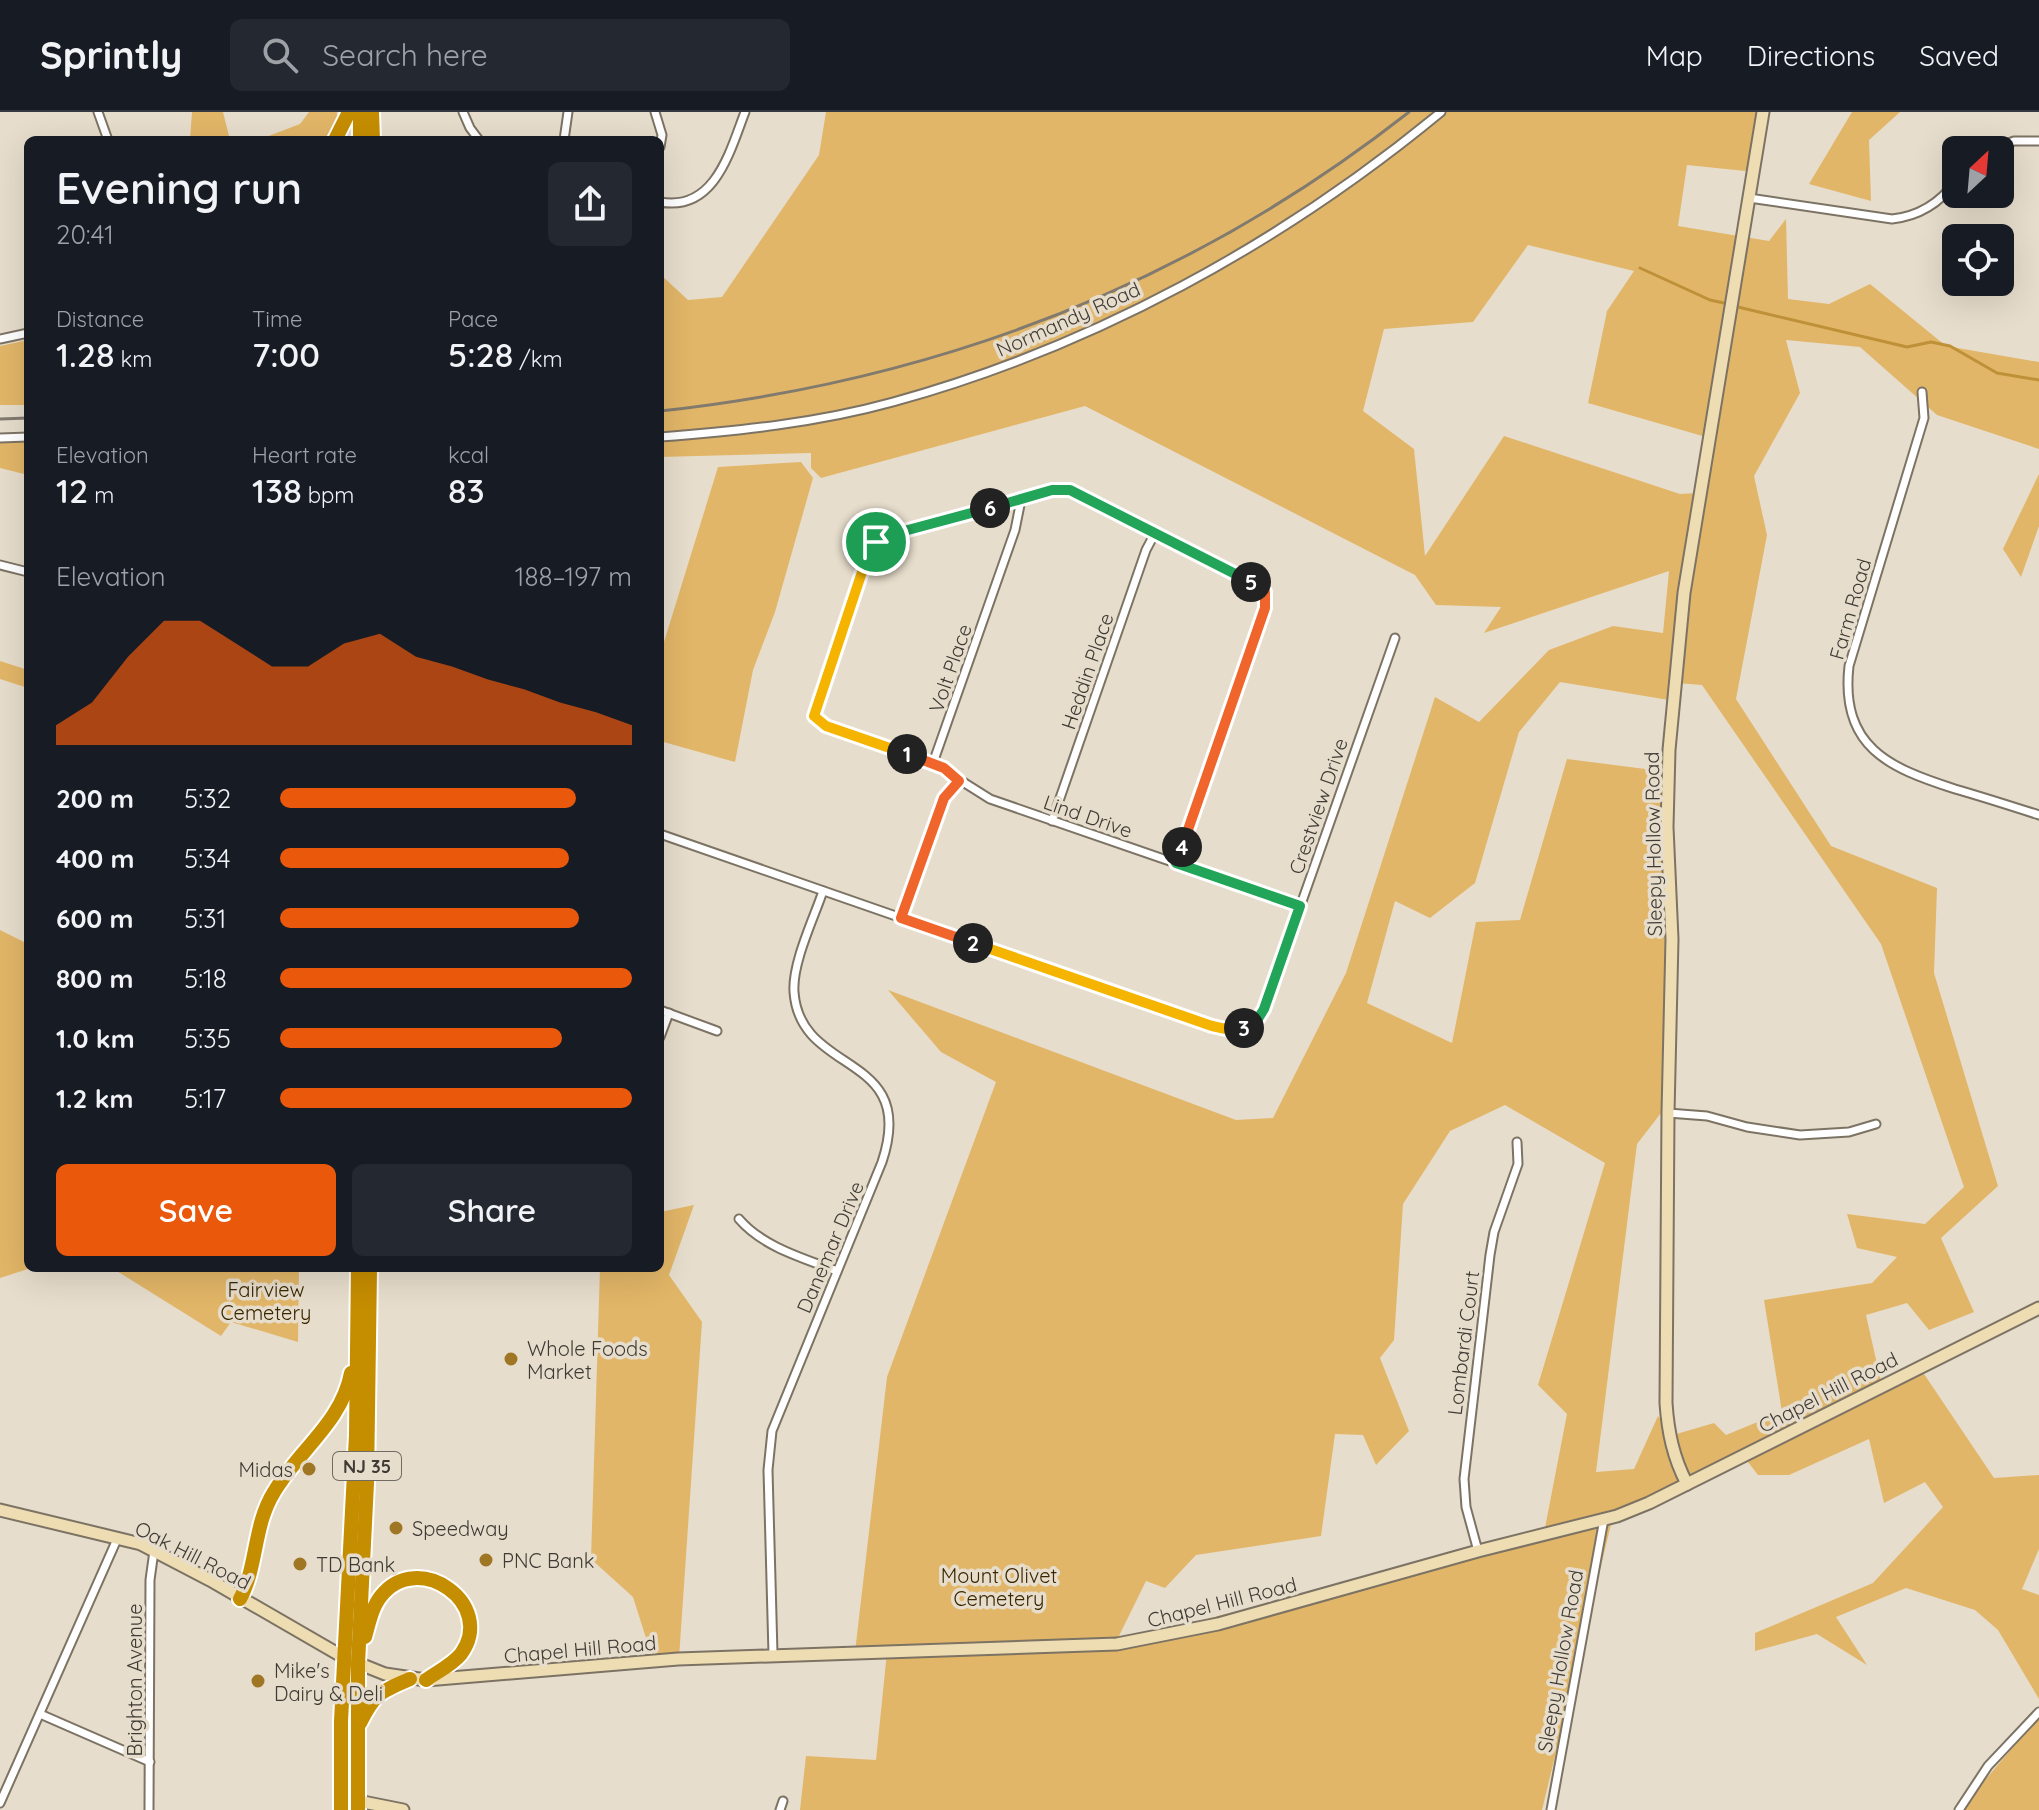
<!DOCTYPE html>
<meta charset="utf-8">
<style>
body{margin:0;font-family:Quicksand,sans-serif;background:#242831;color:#f1f3f6;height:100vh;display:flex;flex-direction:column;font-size:30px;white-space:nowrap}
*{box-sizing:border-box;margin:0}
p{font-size:26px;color:#9ea1a6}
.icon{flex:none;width:44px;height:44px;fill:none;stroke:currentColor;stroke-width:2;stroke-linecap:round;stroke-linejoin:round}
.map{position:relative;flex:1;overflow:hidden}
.side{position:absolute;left:24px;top:24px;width:640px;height:1136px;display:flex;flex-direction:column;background:#171b24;border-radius:12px;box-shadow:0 8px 32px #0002}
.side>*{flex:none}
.needle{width:52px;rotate:26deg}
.fabs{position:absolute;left:1942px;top:24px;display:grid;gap:16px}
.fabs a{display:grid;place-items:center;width:72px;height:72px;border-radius:12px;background:#171b24;box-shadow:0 8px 32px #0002;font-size:40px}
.pin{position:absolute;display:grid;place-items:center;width:68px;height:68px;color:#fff;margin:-34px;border:4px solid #fff;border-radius:50%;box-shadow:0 2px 8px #0007}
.km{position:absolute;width:40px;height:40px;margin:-20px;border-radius:50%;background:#222;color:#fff;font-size:22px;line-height:40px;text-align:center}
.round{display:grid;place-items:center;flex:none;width:84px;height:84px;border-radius:12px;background:#242831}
.summary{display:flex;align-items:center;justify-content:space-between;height:136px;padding:0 32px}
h1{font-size:44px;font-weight:600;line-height:60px}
.metrics{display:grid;grid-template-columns:repeat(3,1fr);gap:12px;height:136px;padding:8px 32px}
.metrics div{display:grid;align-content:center}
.metrics b{font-size:34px;font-weight:600}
.metrics small{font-size:22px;font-weight:400}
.metrics p{font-size:22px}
.chart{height:224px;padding:16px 32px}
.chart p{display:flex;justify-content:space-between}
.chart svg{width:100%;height:144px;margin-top:8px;fill:#ea580c;opacity:.7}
.button{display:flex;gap:16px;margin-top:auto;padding:16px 32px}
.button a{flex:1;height:92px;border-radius:12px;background:#ea580c;color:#fff;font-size:32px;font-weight:600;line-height:92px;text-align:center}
.button a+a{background:#242831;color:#f1f3f6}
ul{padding:0 32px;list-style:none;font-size:26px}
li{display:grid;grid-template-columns:128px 96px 1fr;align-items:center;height:60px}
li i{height:20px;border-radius:10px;background:#ea580c}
header{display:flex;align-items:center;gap:48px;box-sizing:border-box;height:112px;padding:0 40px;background:#171b24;border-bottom:2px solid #363941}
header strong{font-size:38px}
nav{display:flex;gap:44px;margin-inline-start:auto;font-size:28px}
.search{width:560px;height:72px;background:#242831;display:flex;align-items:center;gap:20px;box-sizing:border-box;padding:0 28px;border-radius:12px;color:#9ea1a6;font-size:30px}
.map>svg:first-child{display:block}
.green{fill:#e2b668;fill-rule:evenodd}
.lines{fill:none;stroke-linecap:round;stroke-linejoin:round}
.stream{stroke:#be9037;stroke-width:3}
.street-casing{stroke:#7c7364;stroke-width:11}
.secondary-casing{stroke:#7c7364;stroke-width:15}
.highway-casing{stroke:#fff;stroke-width:18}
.street{stroke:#fff;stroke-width:7}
.secondary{stroke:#eeddb2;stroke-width:11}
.highway{stroke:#c58d00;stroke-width:14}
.rail{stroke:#817a6f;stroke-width:3}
.split-1-casing{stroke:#fff;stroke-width:16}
.split-2-casing{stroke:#fff;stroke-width:16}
.split-3-casing{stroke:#fff;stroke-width:16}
.split-4-casing{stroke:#fff;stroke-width:16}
.split-5-casing{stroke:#fff;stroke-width:16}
.split-6-casing{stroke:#fff;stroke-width:16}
.split-7-casing{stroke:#fff;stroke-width:16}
.split-1{stroke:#f5b400;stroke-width:10}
.split-2{stroke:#f0652b;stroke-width:10}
.split-3{stroke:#f5b400;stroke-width:10}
.split-4{stroke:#22a559;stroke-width:10}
.split-5{stroke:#f0652b;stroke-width:10}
.split-6{stroke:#22a559;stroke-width:10}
.split-7{stroke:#22a559;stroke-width:10}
.poi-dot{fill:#9f7624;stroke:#e7ddcc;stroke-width:3}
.labels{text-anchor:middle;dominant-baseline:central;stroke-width:7;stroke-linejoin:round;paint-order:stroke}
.shield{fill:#e7ddcc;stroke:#716c62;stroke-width:2}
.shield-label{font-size:18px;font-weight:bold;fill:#3f3b34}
.street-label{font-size:20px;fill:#3f3b34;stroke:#e7ddcc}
.park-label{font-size:20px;fill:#3a2700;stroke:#e7ddcc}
.poi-label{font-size:20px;fill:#3f3b34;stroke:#e7ddcc;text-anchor:start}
</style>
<header>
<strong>Sprintly</strong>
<div class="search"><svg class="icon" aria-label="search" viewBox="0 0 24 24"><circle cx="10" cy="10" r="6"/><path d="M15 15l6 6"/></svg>Search here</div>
<nav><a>Map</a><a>Directions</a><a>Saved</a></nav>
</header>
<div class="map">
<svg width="2039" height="1698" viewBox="0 0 2039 1698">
<rect width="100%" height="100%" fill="#e7ddcc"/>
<g class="green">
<path d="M192,0H223L229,24L239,28H190Z"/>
<path d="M309,0H337V10L324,28H258L300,12Z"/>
<path d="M826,0H1765L1755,60L1687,53L1678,114L1769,129L1786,107L1788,187L1829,192L1870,172L1946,234L2039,250V337L1937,303L1860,235L1786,228L1800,281L1754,364L1767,423L1736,587L1831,734L1937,776L1934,861L1998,1074L1941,1126L1974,1200L1929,1218L1907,1191L1866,1203L1882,1274L1924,1262L1994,1366L2039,1363V1437L2022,1477L2039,1483V1587L1998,1518L1975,1498L1906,1476L1836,1505L1867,1553L1817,1522L1755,1539V1521L1873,1471L1943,1395L1925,1370L1884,1391L1869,1327L1789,1363H1758L1744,1345L1614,1400L1542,1698H800L806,1644L876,1648L887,1540H855L887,1265L996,970L941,940L888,878L1236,1008L1273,1006L1346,861L1435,585L1479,610L1549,538L1613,514L1663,521L1669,459L1484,521L1501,495L1436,493L1415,463L1085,294L821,366L811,356V341L660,345V162L688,188L722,185L819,43ZM1528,133L1634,159L1607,199L1588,291L1706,325L1697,381L1680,382L1504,324L1425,444L1414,337L1363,299L1384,217L1473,210ZM1560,570L1675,589L1677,571L1702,573L1881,832L1964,1075L1925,1112L1847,1102L1857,1136L1897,1145L1872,1171L1764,1188L1782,1300L1726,1323L1714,1311L1673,1323L1658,1304L1634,1357L1596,1360L1637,1032L1668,992L1669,660L1567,647L1520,808L1476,810L1452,931L1367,891L1395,789L1430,806L1475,771L1519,620ZM1505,993L1605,1051L1538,1273L1567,1302L1544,1421L1116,1530L1146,1469L1165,1476L1196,1443L1321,1424L1335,1322L1363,1323L1376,1353L1409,1319L1380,1246L1394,1228L1403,1092L1450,1019Z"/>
<path d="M1852,0H1900L1869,28L1871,89L1809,72Z"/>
<path d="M28,228V293H0V234Z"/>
<path d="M28,329V363L0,356V330Z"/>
<path d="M801,350L813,366L775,500L753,558L735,650L660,629V543L718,355Z"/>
<path d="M2039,362V414L2021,465L2003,437Z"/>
<path d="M0,549L28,558V576L0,567Z"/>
<path d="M0,818L28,832V1156H31L0,1166Z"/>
<path d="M694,1093L669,1163L702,1210L679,1546L653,1548L633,1485L591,1447L600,1156H660V1100Z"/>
<path d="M112,1156H299L298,1230L231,1210L221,1224Z"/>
<path d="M2039,1604V1698H1962L1964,1693Z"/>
</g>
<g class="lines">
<g class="stream">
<path d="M1640,156L1710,188L1724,191"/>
<path d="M1738,195L1907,235L1931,230L1950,234L1997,261L2039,268"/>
</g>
<g class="street-casing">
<g id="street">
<path d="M98,0L108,28"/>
<path d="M463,0L470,16L479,28"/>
<path d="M655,0L662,23L660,35"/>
<path d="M564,28L568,0"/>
<path d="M1989,38L2014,29H2039"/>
<path d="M1749,86L1892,107C1920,104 1940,91 1956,69"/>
<path d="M660,90C715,100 730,39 745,0"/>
<path d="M0,227L28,221"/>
<path d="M1922,280L1924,306L1849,554C1840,635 1889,656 1955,677C1983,685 2011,694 2039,703"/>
<path d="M660,325C738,319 817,311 893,290C1093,235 1281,132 1441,0"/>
<path d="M0,326L28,325"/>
<path d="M0,453L28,460"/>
<path d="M933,651L1015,418L1021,388"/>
<path d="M1052,709L1146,438L1155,421"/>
<path d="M660,722L1212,914C1234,920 1252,920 1264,897L1395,526"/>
<path d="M1176,751L1265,496V480L1255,472L1070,378L1062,377L893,422L876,430L867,445L814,604L826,614L933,651L990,687L1300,794"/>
<path d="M901,806L944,686L959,669"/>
<path d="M660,898L717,919"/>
<path d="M660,925L669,901"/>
<path d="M1668,1001L1707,1004L1747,1015L1800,1023L1849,1020L1876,1012"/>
<path d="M739,1107C763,1135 803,1146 837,1159"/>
<path d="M1478,1439L1466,1395L1464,1367L1490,1143L1494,1120L1518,1052L1517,1030"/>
<path d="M773,1542L768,1358L772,1319L882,1050C919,939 800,965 794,880C792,851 814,806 823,779"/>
<path d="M40,1602L150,1650"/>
<path d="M0,1691L118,1425"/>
<path d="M149,1698L150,1468L154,1439"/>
<path d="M780,1698L783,1689"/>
<path d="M1551,1698L1604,1407"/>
<path d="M1959,1698L1988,1654L2039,1600"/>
</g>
</g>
<g class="secondary-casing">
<g id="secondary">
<path d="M1687,1372C1673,1345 1668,1320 1666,1291L1668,1001L1672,827L1667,715L1669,638L1684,481L1763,0"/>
<path d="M0,1398L141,1432L210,1468L345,1546L385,1562L426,1568L678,1547L1117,1532L1218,1512L1478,1439L1617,1404L1649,1391L2039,1196"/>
<path d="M358,1689L403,1698"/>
</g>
</g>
<g class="highway-casing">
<g id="highway">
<path d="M360,0V28"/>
<path d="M372,0L373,28"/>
<path d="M335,28L349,0"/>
<path d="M240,1487C258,1453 253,1414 274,1380C298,1339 342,1310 351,1261"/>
<path d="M365,1525C369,1511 372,1495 381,1484C418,1437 497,1492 461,1542C452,1553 437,1560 426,1568"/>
<path d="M360,1611C375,1581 380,1580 410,1567"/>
<path d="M341,1698V1609L356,1323L358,1156"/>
<path d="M358,1698V1552L367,1371L370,1156"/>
</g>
</g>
<use href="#street" class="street"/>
<use href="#secondary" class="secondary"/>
<use href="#highway" class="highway"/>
<g class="rail">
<path d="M660,299C937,269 1189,173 1409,0"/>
<path d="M0,307L28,306"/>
</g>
</g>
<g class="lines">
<g class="split-1-casing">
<path id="split-1" d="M876,430L867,445L814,604L826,614L907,642"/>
</g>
<g class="split-2-casing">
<path id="split-2" d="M907,642L944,656L959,669L944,686L901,806L973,831"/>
</g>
<g class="split-3-casing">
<path id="split-3" d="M973,831L1212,914L1235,919L1244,916"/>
</g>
<g class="split-4-casing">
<path id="split-4" d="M1182,735L1176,751L1300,794L1264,897L1256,910L1244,916"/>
</g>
<g class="split-5-casing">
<path id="split-5" d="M1182,735L1265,496V480L1251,470"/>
</g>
<g class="split-6-casing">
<path id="split-6" d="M990,396L1052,378H1070L1251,470"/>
</g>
<g class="split-7-casing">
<path id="split-7" d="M876,430L893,422L990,396"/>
</g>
<use href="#split-1" class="split-1"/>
<use href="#split-2" class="split-2"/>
<use href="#split-3" class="split-3"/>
<use href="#split-4" class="split-4"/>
<use href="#split-5" class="split-5"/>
<use href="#split-6" class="split-6"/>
<use href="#split-7" class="split-7"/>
</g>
<g class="poi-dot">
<circle cx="511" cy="1247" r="8"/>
<circle cx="309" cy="1357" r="8"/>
<circle cx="396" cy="1416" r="8"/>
<circle cx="486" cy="1448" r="8"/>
<circle cx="300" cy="1452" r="8"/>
<circle cx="258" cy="1569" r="8"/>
</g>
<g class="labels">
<rect class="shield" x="333" y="1340" width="68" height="28" rx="6"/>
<g class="shield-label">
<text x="367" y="1354">NJ 35</text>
</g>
<g class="street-label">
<text transform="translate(1068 207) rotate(-24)">Normandy Road</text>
<text transform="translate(1850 497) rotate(-74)">Farm Road</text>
<text transform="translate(950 556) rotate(-71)">Volt Place</text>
<text transform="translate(1087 559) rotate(-71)">Heddin Place</text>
<text transform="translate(1318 694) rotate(-71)">Crestview Drive</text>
<text transform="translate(1088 704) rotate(19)">Lind Drive</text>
<text transform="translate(1653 732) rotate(-91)">Sleepy Hollow Road</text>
<text transform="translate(830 1135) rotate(-67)">Danemar Drive</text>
<text transform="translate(1463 1231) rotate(-83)">Lombardi Court</text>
<text transform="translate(1828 1280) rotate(-27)">Chapel Hill Road</text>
<text transform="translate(193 1443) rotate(27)">Oak Hill Road</text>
<text transform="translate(1222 1490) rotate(-14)">Chapel Hill Road</text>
<text transform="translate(580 1537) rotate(-5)">Chapel Hill Road</text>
<text transform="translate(1560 1549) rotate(-80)">Sleepy Hollow Road</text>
<text transform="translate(134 1568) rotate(-90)">Brighton Avenue</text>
</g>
<g class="park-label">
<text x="266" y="1177">Fairview<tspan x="266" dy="23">Cemetery</tspan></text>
<text x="999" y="1463">Mount Olivet<tspan x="999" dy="23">Cemetery</tspan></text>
</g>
<g class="poi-label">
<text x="527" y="1236">Whole Foods<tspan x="527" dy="23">Market</tspan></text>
<text x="293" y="1357" text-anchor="end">Midas</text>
<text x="412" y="1416">Speedway</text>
<text x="502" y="1448">PNC Bank</text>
<text x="316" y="1452">TD Bank</text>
<text x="274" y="1558">Mike's<tspan x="274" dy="23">Dairy &amp; Deli</tspan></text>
</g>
</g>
</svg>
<div class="fabs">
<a><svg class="needle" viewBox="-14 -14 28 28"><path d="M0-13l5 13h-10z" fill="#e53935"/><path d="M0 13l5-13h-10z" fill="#9ea1a6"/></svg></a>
<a><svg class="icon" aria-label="locate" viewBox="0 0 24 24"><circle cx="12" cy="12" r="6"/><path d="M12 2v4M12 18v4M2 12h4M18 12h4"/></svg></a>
</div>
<div class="pin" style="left:876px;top:430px;background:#1e9e55"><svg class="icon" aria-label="arrive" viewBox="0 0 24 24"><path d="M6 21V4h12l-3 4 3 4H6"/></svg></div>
<b class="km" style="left:907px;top:642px">1</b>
<b class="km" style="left:973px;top:831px">2</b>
<b class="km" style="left:1244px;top:916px">3</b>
<b class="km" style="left:1182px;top:735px">4</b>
<b class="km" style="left:1251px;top:470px">5</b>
<b class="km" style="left:990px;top:396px">6</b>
<section class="side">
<div class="summary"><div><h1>Evening run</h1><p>20:41</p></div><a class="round"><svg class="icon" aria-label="share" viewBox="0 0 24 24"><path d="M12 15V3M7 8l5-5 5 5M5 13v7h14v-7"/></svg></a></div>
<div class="metrics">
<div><p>Distance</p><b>1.28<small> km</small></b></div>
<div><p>Time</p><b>7:00</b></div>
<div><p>Pace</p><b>5:28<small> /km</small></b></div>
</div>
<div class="metrics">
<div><p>Elevation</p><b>12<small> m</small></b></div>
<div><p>Heart rate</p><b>138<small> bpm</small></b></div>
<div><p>kcal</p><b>83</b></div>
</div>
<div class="chart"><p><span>Elevation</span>188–197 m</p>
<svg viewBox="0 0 160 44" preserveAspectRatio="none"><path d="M0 44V38L10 31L20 17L30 6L40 6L50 13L60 20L70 20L80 13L90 10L100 17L110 20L120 24L130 27L140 31L150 34L160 38V44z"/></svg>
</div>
<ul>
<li><b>200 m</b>5:32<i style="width:84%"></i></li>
<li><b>400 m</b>5:34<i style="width:82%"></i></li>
<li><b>600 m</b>5:31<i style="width:85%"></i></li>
<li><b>800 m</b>5:18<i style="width:100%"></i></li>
<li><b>1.0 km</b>5:35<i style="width:80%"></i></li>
<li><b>1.2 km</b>5:17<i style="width:100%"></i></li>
</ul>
<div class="button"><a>Save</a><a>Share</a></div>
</section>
</div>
